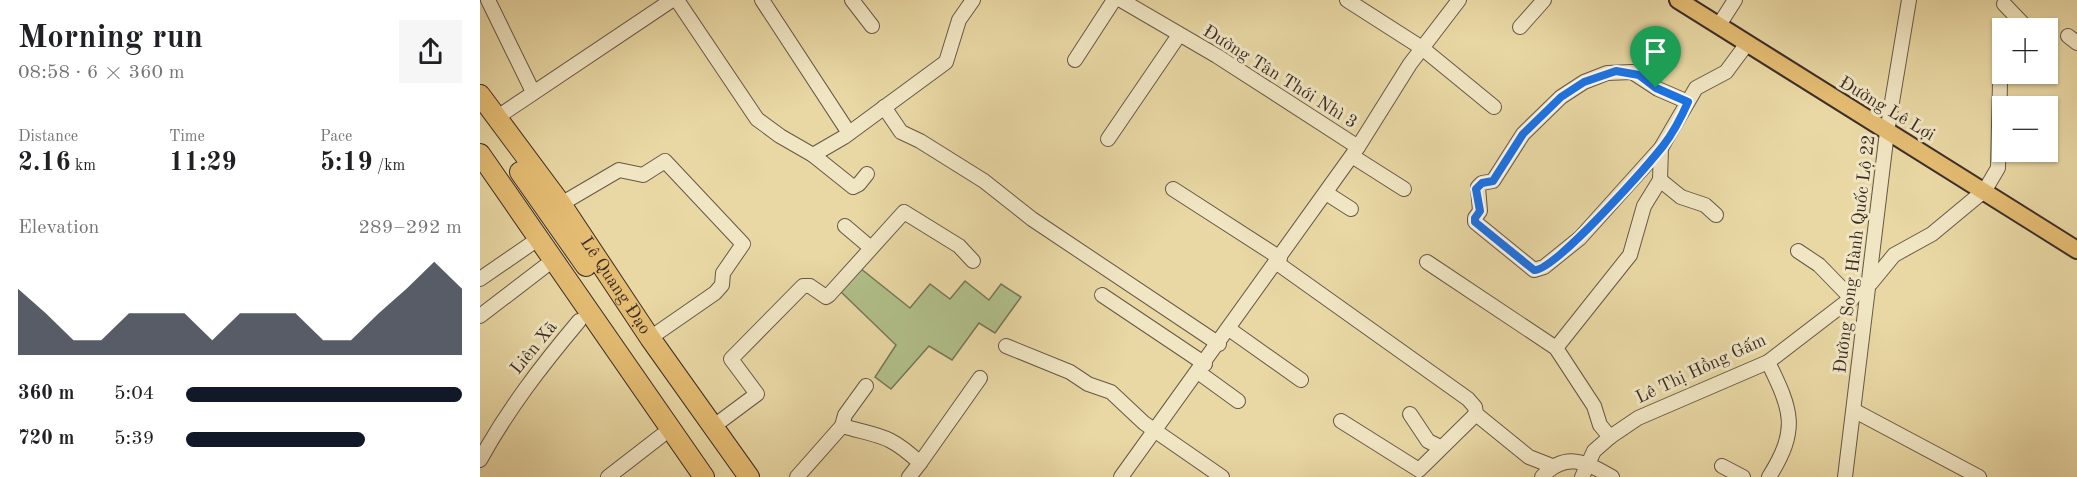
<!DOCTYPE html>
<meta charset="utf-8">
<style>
body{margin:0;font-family:"Old Standard TT",serif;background:#f6f6f6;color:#202124;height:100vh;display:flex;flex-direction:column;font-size:22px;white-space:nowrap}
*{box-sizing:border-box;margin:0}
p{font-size:20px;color:#757577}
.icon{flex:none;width:33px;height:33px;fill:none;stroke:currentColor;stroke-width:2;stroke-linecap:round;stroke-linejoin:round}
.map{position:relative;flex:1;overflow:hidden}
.side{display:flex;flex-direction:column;background:#fff;width:480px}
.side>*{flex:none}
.buttons{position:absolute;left:1512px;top:18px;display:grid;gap:12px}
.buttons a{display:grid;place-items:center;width:66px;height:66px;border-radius:0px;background:#fff;box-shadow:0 2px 4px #0004;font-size:30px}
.pin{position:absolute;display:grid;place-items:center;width:51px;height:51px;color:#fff;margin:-62px -26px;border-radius:50% 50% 50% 0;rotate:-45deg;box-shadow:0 0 6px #0007}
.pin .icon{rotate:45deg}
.round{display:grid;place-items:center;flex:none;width:63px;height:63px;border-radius:0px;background:#f6f6f6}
.headline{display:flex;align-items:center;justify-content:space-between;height:102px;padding:0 18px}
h1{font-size:33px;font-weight:700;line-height:45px}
.figures{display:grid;grid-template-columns:repeat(3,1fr);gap:9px;height:102px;padding:6px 18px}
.figures div{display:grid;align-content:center}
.figures b{font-size:26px;font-weight:700}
.figures small{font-size:16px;font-weight:400}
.figures p{font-size:16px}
.chart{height:168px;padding:12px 18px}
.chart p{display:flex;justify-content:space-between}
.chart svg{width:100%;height:108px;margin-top:6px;fill:#111827;opacity:.7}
ul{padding:0 18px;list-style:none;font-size:20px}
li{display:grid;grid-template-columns:96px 72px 1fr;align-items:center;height:45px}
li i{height:15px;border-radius:8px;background:#111827}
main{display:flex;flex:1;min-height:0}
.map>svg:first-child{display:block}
.green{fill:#b1c08a;stroke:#767659;stroke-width:1.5}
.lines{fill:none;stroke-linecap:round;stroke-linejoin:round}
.minor-casing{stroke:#665847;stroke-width:16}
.major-casing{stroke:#3a2d28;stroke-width:20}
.highway-casing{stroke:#3a2d28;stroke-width:22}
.minor{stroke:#f1e6c4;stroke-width:14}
.major{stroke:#e4bc72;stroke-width:16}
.highway{stroke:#e4bc72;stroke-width:20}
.route-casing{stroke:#fff;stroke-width:12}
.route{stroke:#1a73e8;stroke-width:8}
.labels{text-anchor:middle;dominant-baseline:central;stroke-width:6;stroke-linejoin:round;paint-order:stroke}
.street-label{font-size:18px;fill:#3a2d28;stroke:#f1e6c4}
</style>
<main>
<section class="side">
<div class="headline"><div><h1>Morning run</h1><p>08:58 · 6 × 360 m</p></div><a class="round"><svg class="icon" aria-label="share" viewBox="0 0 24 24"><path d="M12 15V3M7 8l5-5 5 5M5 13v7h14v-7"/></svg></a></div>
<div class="figures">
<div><p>Distance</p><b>2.16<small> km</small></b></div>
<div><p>Time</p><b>11:29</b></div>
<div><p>Pace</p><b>5:19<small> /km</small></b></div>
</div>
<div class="chart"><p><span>Elevation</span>289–292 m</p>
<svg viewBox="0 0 160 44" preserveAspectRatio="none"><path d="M0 44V17L10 27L20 38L30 38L40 27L50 27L60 27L70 38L80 27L90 27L100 27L110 38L120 38L130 27L140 17L150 6L160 17V44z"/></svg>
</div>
<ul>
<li><b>360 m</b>5:04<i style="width:100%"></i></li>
<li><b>720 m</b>5:39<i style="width:65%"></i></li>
</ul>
</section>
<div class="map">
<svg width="1597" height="477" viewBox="0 0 1597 477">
<rect width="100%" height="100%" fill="#e9d8a4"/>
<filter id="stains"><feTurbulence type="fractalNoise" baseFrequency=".00333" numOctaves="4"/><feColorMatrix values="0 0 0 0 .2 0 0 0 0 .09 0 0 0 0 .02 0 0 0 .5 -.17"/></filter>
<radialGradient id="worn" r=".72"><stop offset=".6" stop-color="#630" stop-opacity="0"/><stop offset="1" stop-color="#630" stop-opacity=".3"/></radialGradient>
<path class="green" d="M380,268L430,308L450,284L470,299L485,281L509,300L521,284L541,297L515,333L499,323L472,360L449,346L411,389L395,377L416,345L361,292Z"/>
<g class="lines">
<g class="minor-casing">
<g id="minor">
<path d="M8,0L53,92"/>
<path d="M197,0L277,119L300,136L333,155L364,137L466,62L479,20L493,0"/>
<path d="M282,0L369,133"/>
<path d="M372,0L392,26"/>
<path d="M641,0L737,56L878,147"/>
<path d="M867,0L942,48L1014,107"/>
<path d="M1524,4L1547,28"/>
<path d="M1239,25L1255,0"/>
<path d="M1040,27L1064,0"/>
<path d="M1588,36L1597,43"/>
<path d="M595,60L634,0"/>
<path d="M1208,102L1178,89L1152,72L1127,73L1104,82L1081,97L1043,134L1013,181L1002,183L998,187L1000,211L995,218V222L1054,270L1064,267L1100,238L1181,148L1216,88L1246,72L1266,45"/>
<path d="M404,107L421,132L440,141L504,181L552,219L739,344"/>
<path d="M16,118L192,0"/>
<path d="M628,139L699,35"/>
<path d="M333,155L373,187L379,184L387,174"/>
<path d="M872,156L924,189"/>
<path d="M1180,180L1201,197L1225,205L1236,215"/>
<path d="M693,189L800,258"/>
<path d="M846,193L871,209"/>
<path d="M81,204L139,170L163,175L185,161L263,244L243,273L242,285L235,293L170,338"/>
<path d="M365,226L391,248"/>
<path d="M1318,251L1339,265L1372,299"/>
<path d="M947,262L1076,348L1114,406L1120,425L1130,437"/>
<path d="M797,263L988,399L995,407L996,414L1049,457L1072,466"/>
<path d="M0,279L58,239"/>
<path d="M622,295L725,364"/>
<path d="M0,316L64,267"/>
<path d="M749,329L821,380"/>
<path d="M526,346L590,372L608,384L631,392L664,423L742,477"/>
<path d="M1076,348L1150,255L1164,206L1180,180L1181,148"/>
<path d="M1288,362C1312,411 1319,429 1289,477"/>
<path d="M718,372L758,401"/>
<path d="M1375,411L1499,477"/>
<path d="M930,414L948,441L960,447"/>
<path d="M861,421L939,470L996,414"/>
<path d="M234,426L277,394L251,359L323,286H330L346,297L349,295L424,212L479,246L493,261"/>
<path d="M362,426L365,415L386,386"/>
<path d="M0,460C28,409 62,365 99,321"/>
<path d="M440,463L500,378"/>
<path d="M1242,466L1263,477"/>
<path d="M128,477L181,436"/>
<path d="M317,477L362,426C401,437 409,434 440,463L429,477"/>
<path d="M641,477L878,147L930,64L979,0"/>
<path d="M1062,477C1085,451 1106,462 1132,477"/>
<path d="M1102,477L1114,451L1130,437L1158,418L1288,362L1391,283L1414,255L1452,234L1505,190L1518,168L1520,82L1525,74"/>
<path d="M1365,477L1407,132L1429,0"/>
</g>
</g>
<g class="major-casing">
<path id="major" d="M1198,0L1597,250"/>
</g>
<g class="highway-casing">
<g id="highway">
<path id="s1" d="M0,95L81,204L170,338L269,477"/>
<path d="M0,154L224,477"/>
<path d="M40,172L106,266"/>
</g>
</g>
<use href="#minor" class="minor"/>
<use href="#major" class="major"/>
<use href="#highway" class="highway"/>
</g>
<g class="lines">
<g class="route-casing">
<path id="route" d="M1136,71L1159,75L1176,88L1208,102C1201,118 1193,133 1183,146C1167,166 1073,273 1054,270L995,222V218L1000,211L996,189L1002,183L1013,181L1043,134L1081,97L1104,82Z"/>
</g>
<use href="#route" class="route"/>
</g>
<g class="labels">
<g class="street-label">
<text transform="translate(800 77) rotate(32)">Đường Tân Thới Nhì 3</text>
<text transform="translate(1407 109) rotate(31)">Đường Lê Lợi</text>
<text transform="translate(1375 254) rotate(-83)">Đường Song Hành Quốc Lộ 22</text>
<text stroke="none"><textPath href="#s1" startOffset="234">Lê Quang Đạo</textPath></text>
<text transform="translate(54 348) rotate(-51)">Liên Xã</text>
<text transform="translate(1221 369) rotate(-25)">Lê Thị Hồng Gấm</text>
</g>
</g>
<rect width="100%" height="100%" filter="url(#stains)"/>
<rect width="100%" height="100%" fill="url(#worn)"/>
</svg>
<div class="buttons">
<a>+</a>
<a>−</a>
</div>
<div class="pin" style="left:1176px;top:88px;background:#1e9e55"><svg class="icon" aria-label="arrive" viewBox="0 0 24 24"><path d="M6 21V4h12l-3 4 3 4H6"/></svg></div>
</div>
</main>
